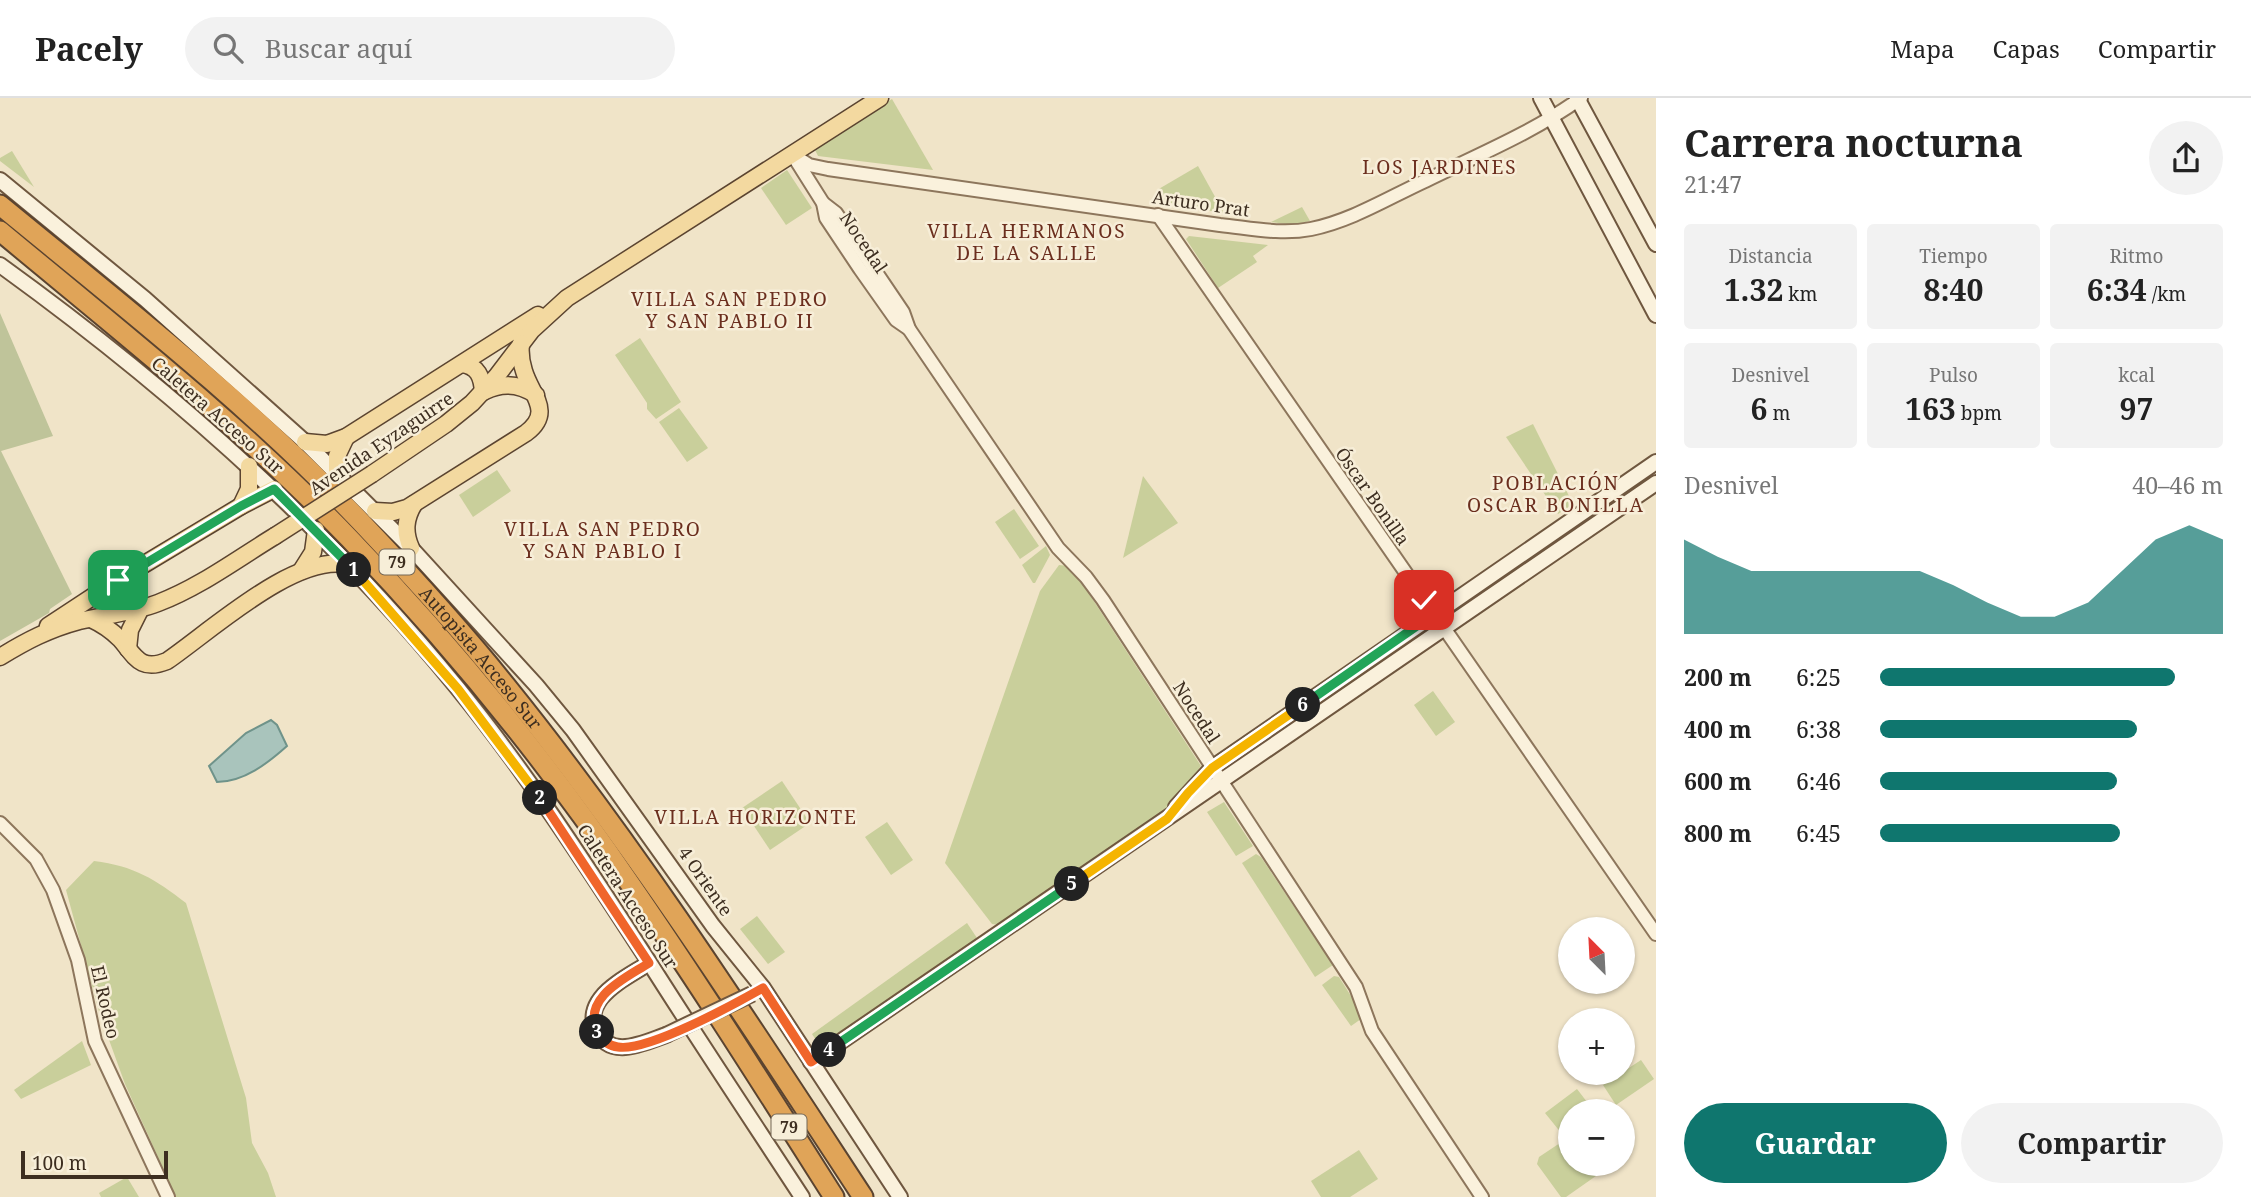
<!DOCTYPE html>
<html lang="es">
<meta charset="utf-8">
<style>
body{margin:0;font-family:"Noto Serif",serif;background:#f2f2f2;color:#222;height:100vh;display:flex;flex-direction:column;font-size:26px;white-space:nowrap}
*{box-sizing:border-box;margin:0}
p{font-size:23px;color:#767676}
.icon{flex:none;width:38px;height:38px;fill:none;stroke:currentColor;stroke-width:2;stroke-linecap:round;stroke-linejoin:round}
.map{position:relative;flex:1;overflow:hidden}
.sheet{display:flex;flex-direction:column;background:#fff;width:595px}
.sheet>*{flex:none}
.needle{width:46px;rotate:336deg}
.buttons{position:absolute;left:1558px;top:819px;display:grid;gap:14px}
.buttons a{display:grid;place-items:center;width:77px;height:77px;border-radius:50%;background:#fff;box-shadow:0 2px 5px #0004;font-size:35px}
.scale{position:absolute;left:21px;bottom:18px;width:147px;box-sizing:border-box;padding-left:7px;border:4px solid #3d2e20;border-top:0;font-size:19px;line-height:24px;white-space:nowrap;color:#3d2e20;-webkit-text-stroke:5px #f7eed8;paint-order:stroke}
.pin{position:absolute;display:grid;place-items:center;width:60px;height:60px;color:#fff;margin:-30px;border-radius:14px;box-shadow:0 4px 10px #0006}
.km{position:absolute;width:35px;height:35px;margin:-18px;border-radius:50%;background:#222;color:#fff;font-size:19px;line-height:35px;text-align:center}
.round{display:grid;place-items:center;flex:none;width:74px;height:74px;border-radius:37px;background:#f2f2f2}
.headline{display:flex;align-items:center;justify-content:space-between;height:119px;padding:0 28px}
h1{font-size:38px;font-weight:700;line-height:52px}
.metrics{display:grid;grid-template-columns:repeat(3,1fr);gap:10px;height:119px;padding:7px 28px}
.metrics div{display:grid;align-content:center;border-radius:7px;background:#f2f2f2;text-align:center}
.metrics b{font-size:30px;font-weight:700}
.metrics small{font-size:19px;font-weight:400}
.metrics p{font-size:19px}
.chart{height:196px;padding:14px 28px}
.chart p{display:flex;justify-content:space-between}
.chart svg{width:100%;height:126px;margin-top:7px;fill:#0f766e;opacity:.7}
.cta{display:flex;gap:14px;margin-top:auto;padding:14px 28px}
.cta a{flex:1;height:80px;border-radius:42px;background:#0f766e;color:#fff;font-size:28px;font-weight:700;line-height:80px;text-align:center}
.cta a+a{background:#f2f2f2;color:#222}
ul{padding:0 28px;list-style:none;font-size:23px}
li{display:grid;grid-template-columns:112px 84px 1fr;align-items:center;height:52px}
li i{height:18px;border-radius:9px;background:#0f766e}
header{display:flex;align-items:center;gap:42px;box-sizing:border-box;height:98px;padding:0 35px;background:#fff;border-bottom:2px solid #e0e0e0}
header strong{font-size:33px}
nav{display:flex;gap:38px;margin-inline-start:auto;font-size:24px}
.search{width:490px;height:63px;background:#f2f2f2;display:flex;align-items:center;gap:18px;box-sizing:border-box;padding:0 24px;border-radius:38px;color:#767676;font-size:26px}
main{display:flex;flex:1;min-height:0}
.map>svg:first-child{display:block}
.green{fill:#c9cf9b}
.cemetery{fill:#bfc49a}
.water{fill:#a9c4bc;stroke:#6f938a;stroke-width:2}
.lines{fill:none;stroke-linecap:round;stroke-linejoin:round}
.tertiary-casing{stroke:#8d765c;stroke-width:16}
.secondary-casing{stroke:#6f573f;stroke-width:18}
.primary-casing{stroke:#5b4430;stroke-width:19}
.motorway-casing{stroke:#5b4430;stroke-width:23}
.tertiary{stroke:#faf1dc;stroke-width:12}
.secondary{stroke:#faf1dc;stroke-width:14}
.primary{stroke:#f3d9a0;stroke-width:16}
.motorway{stroke:#e0a458;stroke-width:19}
.secondary-bridge-casing{stroke:#6f573f;stroke-width:18;stroke-linecap:butt}
.primary-bridge-casing{stroke:#5b4430;stroke-width:19;stroke-linecap:butt}
.secondary-bridge{stroke:#faf1dc;stroke-width:14}
.primary-bridge{stroke:#f3d9a0;stroke-width:16}
.split-1-casing{stroke:#fff;stroke-width:14}
.split-2-casing{stroke:#fff;stroke-width:14}
.split-3-casing{stroke:#fff;stroke-width:14}
.split-4-casing{stroke:#fff;stroke-width:14}
.split-5-casing{stroke:#fff;stroke-width:14}
.split-6-casing{stroke:#fff;stroke-width:14}
.split-7-casing{stroke:#fff;stroke-width:14}
.split-1{stroke:#22a559;stroke-width:9}
.split-2{stroke:#f5b400;stroke-width:9}
.split-3{stroke:#f0652b;stroke-width:9}
.split-4{stroke:#f0652b;stroke-width:9}
.split-5{stroke:#22a559;stroke-width:9}
.split-6{stroke:#f5b400;stroke-width:9}
.split-7{stroke:#22a559;stroke-width:9}
.labels{text-anchor:middle;dominant-baseline:central;stroke-width:5;stroke-linejoin:round;paint-order:stroke}
.shield{fill:#f7eed8;stroke:#756857;stroke-width:2}
.shield-label{font-size:16px;font-weight:bold;fill:#3d2e20}
.street-label{font-size:18px;fill:#3d2e20;stroke:#f7eed8}
.neighbourhood-label{font-size:19px;letter-spacing:2px;fill:#6b2e1e;stroke:#f7eed8}
</style>
<header>
<strong>Pacely</strong>
<div class="search"><svg class="icon" aria-label="search" viewBox="0 0 24 24"><circle cx="10" cy="10" r="6"/><path d="M15 15l6 6"/></svg>Buscar aquí</div>
<nav><a>Mapa</a><a>Capas</a><a>Compartir</a></nav>
</header>
<main>
<div class="map">
<svg width="1656" height="1099" viewBox="0 0 1656 1099">
<rect width="100%" height="100%" fill="#f0e4c8"/>
<g class="green">
<path d="M892,1L933,72L818,58L814,50Z"/>
<path d="M12,53L34,89L0,63V60Z"/>
<path d="M1198,68L1224,115L1151,104L1157,92Z"/>
<path d="M787,72L812,110L786,127L761,90Z"/>
<path d="M1302,109L1310,123L1293,127L1271,124Z"/>
<path d="M1189,138L1268,147L1253,158L1257,164L1218,190L1186,141Z"/>
<path d="M640,240L681,304L656,321L647,311V305L615,257Z"/>
<path d="M679,310L708,350L687,364L659,324Z"/>
<path d="M1533,326L1573,406L1558,416L1506,339Z"/>
<path d="M497,372L511,393L473,419L459,397Z"/>
<path d="M1143,378L1178,425L1123,460Z"/>
<path d="M1014,411L1039,448L1020,461L995,424Z"/>
<path d="M1046,448L1050,457L1035,485H1033L1022,467Z"/>
<path d="M1059,467L1069,468L1088,494L1201,668L1163,718L1000,827L992,826L945,765L1040,493Z"/>
<path d="M1433,593L1455,624L1436,638L1414,607Z"/>
<path d="M782,683L810,725L770,752L742,710Z"/>
<path d="M1224,704L1253,748L1236,758L1207,714Z"/>
<path d="M887,724L913,762L891,777L865,739Z"/>
<path d="M1256,756L1261,759L1333,867L1315,879L1242,765Z"/>
<path d="M94,763C134,768 155,781 186,805L246,1000L252,1045L268,1075L276,1099H176L125,986L100,917L66,792Z"/>
<path d="M757,818L785,854L768,866L740,831Z"/>
<path d="M967,825L979,843L821,950L812,936Z"/>
<path d="M1334,878L1339,879L1356,906L1361,921L1351,928L1322,887Z"/>
<path d="M82,943L91,967L21,1001L14,992Z"/>
<path d="M1641,962L1654,981L1616,1007L1603,987Z"/>
<path d="M1577,991L1594,1013H1570V1066H1613L1566,1099H1561L1537,1066L1539,1059L1563,1043L1562,1036L1545,1015Z"/>
<path d="M1359,1052L1378,1081L1350,1099H1321L1311,1083Z"/>
<path d="M127,1079L139,1099H101L99,1095Z"/>
</g>
<path class="cemetery" d="M0,215L53,338L1,353L72,496L50,511L49,515L0,543Z"/>
<path class="water" d="M271,622L277,627L287,648C268,665 244,684 217,684L209,668L246,635Z"/>
<g class="lines">
<g class="tertiary-casing">
<g id="tertiary">
<path d="M792,56L809,67L828,71L1220,127C1250,130 1281,137 1311,131C1351,123 1388,100 1425,83C1478,57 1534,34 1581,0"/>
<path d="M794,59L823,105L826,120L860,171L896,222L909,231"/>
<path d="M823,105L836,115L903,214L909,231L1058,450L1086,479L1103,502L1356,889L1372,933L1482,1099"/>
<path d="M1158,117L1656,836"/>
<path d="M0,725L36,761L53,792L78,862L95,943L168,1099"/>
</g>
</g>
<g class="secondary-casing">
<g id="secondary">
<path d="M1541,0L1656,217"/>
<path d="M1577,0L1656,146"/>
<path d="M0,82L145,201L305,344L411,450L536,587L573,632L713,828L763,890L900,1099"/>
<path d="M0,167C169,289 324,426 456,588C527,675 588,770 649,864C699,943 751,1021 802,1099"/>
<path d="M1176,709L1212,670L1656,364"/>
<path d="M649,865C634,875 613,885 601,900C594,909 591,920 596,930C608,963 643,945 666,937"/>
<path d="M811,964L1656,385"/>
</g>
</g>
<g class="primary-casing">
<g id="primary">
<path d="M462,266C478,268 482,279 483,294"/>
<path d="M485,293C503,284 520,286 536,297"/>
<path d="M305,344L327,346L346,339L538,217"/>
<path d="M337,376V358L346,339"/>
<path d="M372,376L446,326L472,305L496,279L532,232L567,200L880,0"/>
<path d="M241,408L249,391V368"/>
<path d="M375,413L393,414L407,410L526,335C554,314 531,297 524,273C521,264 520,254 521,245"/>
<path d="M411,450C404,434 405,421 414,406"/>
<path d="M301,473L313,454L316,432"/>
<path d="M134,474C125,488 131,499 141,510"/>
<path d="M91,521C102,526 111,532 120,541C135,558 140,574 167,563C211,533 296,454 349,467"/>
<path d="M48,528L118,482L241,408L274,391"/>
<path d="M128,551L130,532L141,510"/>
<path d="M0,559C26,543 49,531 79,523C105,517 132,515 158,505C200,489 237,461 275,438"/>
</g>
</g>
<g class="motorway-casing">
<g id="motorway">
<path id="s1" d="M0,107C123,208 250,307 360,423C410,476 460,530 505,587C636,749 749,925 863,1099"/>
<path d="M0,133C119,232 241,328 349,440C450,545 544,660 626,780C698,884 766,992 834,1099"/>
</g>
</g>
<use href="#tertiary" class="tertiary"/>
<use href="#secondary" class="secondary"/>
<use href="#primary" class="primary"/>
<use href="#motorway" class="motorway"/>
<g class="secondary-bridge-casing">
<path id="secondary-bridge" d="M666,937L752,896"/>
</g>
<g class="primary-bridge-casing">
<path id="primary-bridge" d="M275,438L372,376"/>
</g>
<use href="#secondary-bridge" class="secondary-bridge"/>
<use href="#primary-bridge" class="primary-bridge"/>
</g>
<g class="lines">
<g class="split-1-casing">
<path id="split-1" d="M118,482L241,408L274,391L354,472"/>
</g>
<g class="split-2-casing">
<path id="split-2" d="M354,472L458,591L540,700"/>
</g>
<g class="split-3-casing">
<path id="split-3" d="M540,700L649,865C626,880 582,899 597,934"/>
</g>
<g class="split-4-casing">
<path id="split-4" d="M597,934C602,942 608,948 618,949C647,954 735,906 763,890L811,964L829,952"/>
</g>
<g class="split-5-casing">
<path id="split-5" d="M829,952L1072,786"/>
</g>
<g class="split-6-casing">
<path id="split-6" d="M1072,786L1167,721L1188,695L1212,670L1303,607"/>
</g>
<g class="split-7-casing">
<path id="split-7" d="M1303,607L1434,516L1424,502"/>
</g>
<use href="#split-1" class="split-1"/>
<use href="#split-2" class="split-2"/>
<use href="#split-3" class="split-3"/>
<use href="#split-4" class="split-4"/>
<use href="#split-5" class="split-5"/>
<use href="#split-6" class="split-6"/>
<use href="#split-7" class="split-7"/>
</g>
<g class="labels">
<g class="shield">
<rect x="379.5" y="451.5" width="35" height="25" rx="5"/>
<rect x="771.5" y="1016.5" width="35" height="25" rx="5"/>
</g>
<g class="shield-label">
<text x="397" y="464">79</text>
<text x="789" y="1029">79</text>
</g>
<g class="street-label">
<text transform="translate(1201 105) rotate(8)">Arturo Prat</text>
<text transform="translate(864 144) rotate(56)">Nocedal</text>
<text transform="translate(218 317) rotate(41)">Caletera Acceso Sur</text>
<text transform="translate(381 345) rotate(-34)">Avenida Eyzaguirre</text>
<text transform="translate(1373 398) rotate(55)">Óscar Bonilla</text>
<text stroke="none"><textPath href="#s1" startOffset="662">Autopista Acceso Sur</textPath></text>
<text transform="translate(1197 614) rotate(57)">Nocedal</text>
<text transform="translate(706 783) rotate(55)">4 Oriente</text>
<text transform="translate(628 798) rotate(57)">Caletera Acceso Sur</text>
<text transform="translate(106 904) rotate(77)">El Rodeo</text>
</g>
<g class="neighbourhood-label">
<text x="1440" y="69">LOS JARDINES</text>
<text x="1027" y="133">VILLA HERMANOS<tspan x="1027" dy="22">DE LA SALLE</tspan></text>
<text x="730" y="201">VILLA SAN PEDRO<tspan x="730" dy="22">Y SAN PABLO II</tspan></text>
<text x="1556" y="385">POBLACIÓN<tspan x="1556" dy="22">OSCAR BONILLA</tspan></text>
<text x="603" y="431">VILLA SAN PEDRO<tspan x="603" dy="22">Y SAN PABLO I</tspan></text>
<text x="756" y="719">VILLA HORIZONTE</text>
</g>
</g>
</svg>
<div class="buttons">
<a><svg class="needle" viewBox="-14 -14 28 28"><path d="M0-13l5 13h-10z" fill="#e53935"/><path d="M0 13l5-13h-10z" fill="#767676"/></svg></a>
<a>+</a>
<a>−</a>
</div>
<div class="scale">100 m</div>
<div class="pin" style="left:118px;top:482px;background:#1e9e55"><svg class="icon" aria-label="arrive" viewBox="0 0 24 24"><path d="M6 21V4h12l-3 4 3 4H6"/></svg></div>
<div class="pin" style="left:1424px;top:502px;background:#d93025"><svg class="icon" aria-label="check" viewBox="0 0 24 24"><path d="M5 12l5 5 9-10"/></svg></div>
<b class="km" style="left:354px;top:472px">1</b>
<b class="km" style="left:540px;top:700px">2</b>
<b class="km" style="left:597px;top:934px">3</b>
<b class="km" style="left:829px;top:952px">4</b>
<b class="km" style="left:1072px;top:786px">5</b>
<b class="km" style="left:1303px;top:607px">6</b>
</div>
<section class="sheet">
<div class="headline"><div><h1>Carrera nocturna</h1><p>21:47</p></div><a class="round"><svg class="icon" aria-label="share" viewBox="0 0 24 24"><path d="M12 15V3M7 8l5-5 5 5M5 13v7h14v-7"/></svg></a></div>
<div class="metrics">
<div><p>Distancia</p><b>1.32<small> km</small></b></div>
<div><p>Tiempo</p><b>8:40</b></div>
<div><p>Ritmo</p><b>6:34<small> /km</small></b></div>
</div>
<div class="metrics">
<div><p>Desnivel</p><b>6<small> m</small></b></div>
<div><p>Pulso</p><b>163<small> bpm</small></b></div>
<div><p>kcal</p><b>97</b></div>
</div>
<div class="chart"><p><span>Desnivel</span>40–46 m</p>
<svg viewBox="0 0 160 44" preserveAspectRatio="none"><path d="M0 44V11L10 17L20 22L30 22L40 22L50 22L60 22L70 22L80 27L90 33L100 38L110 38L120 33L130 22L140 11L150 6L160 11V44z"/></svg>
</div>
<ul>
<li><b>200 m</b>6:25<i style="width:86%"></i></li>
<li><b>400 m</b>6:38<i style="width:75%"></i></li>
<li><b>600 m</b>6:46<i style="width:69%"></i></li>
<li><b>800 m</b>6:45<i style="width:70%"></i></li>
</ul>
<div class="cta"><a>Guardar</a><a>Compartir</a></div>
</section>
</main>
